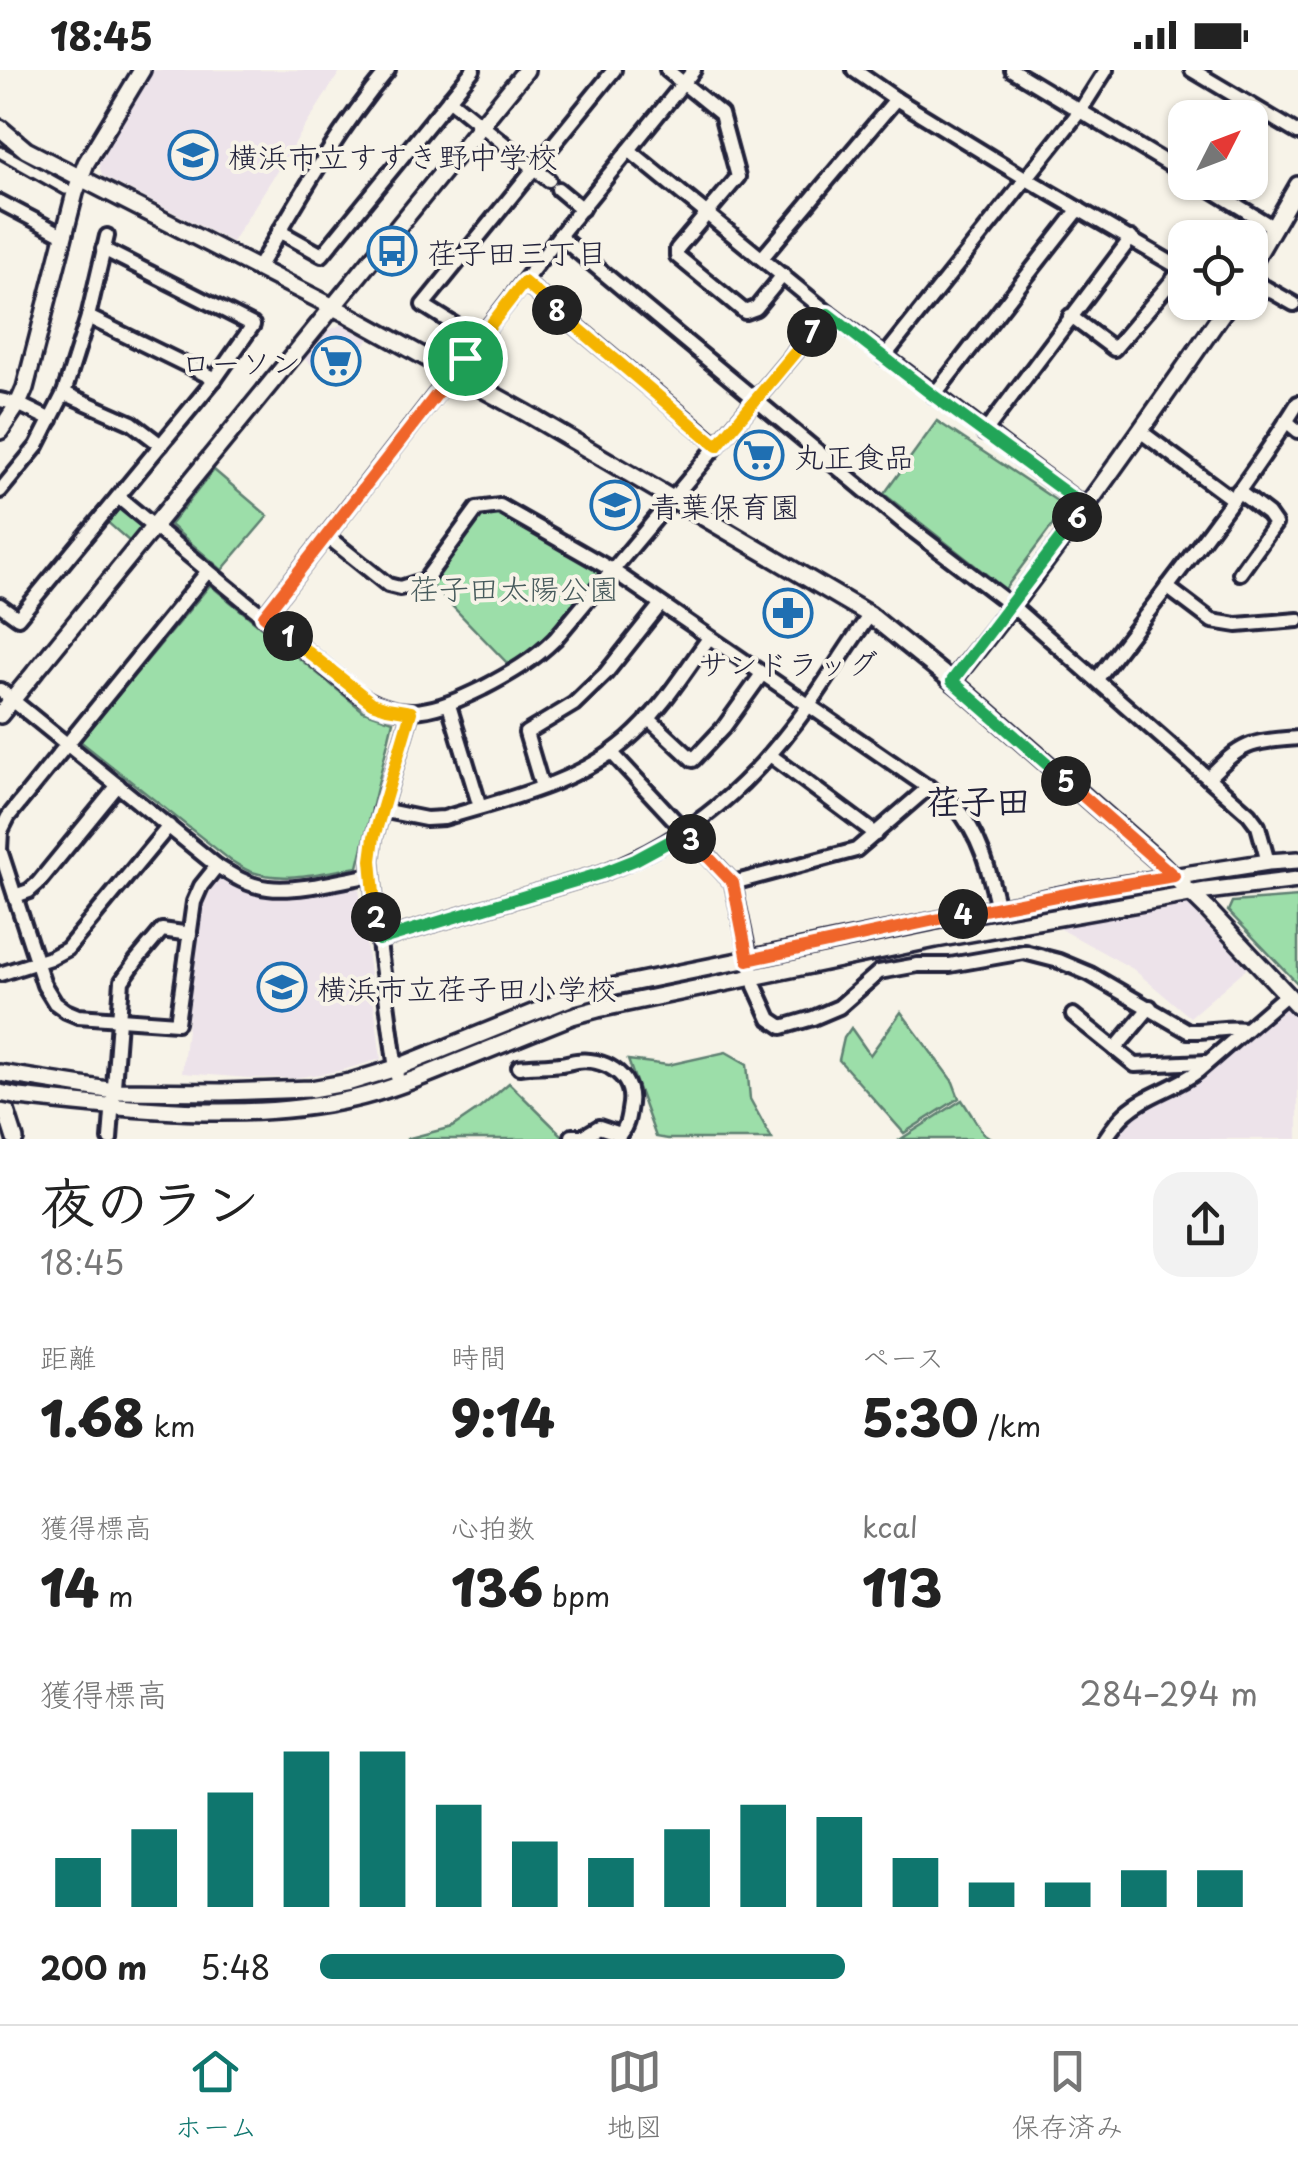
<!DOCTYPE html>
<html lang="ja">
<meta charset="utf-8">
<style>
body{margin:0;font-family:"Playpen Sans","Klee One",sans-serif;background:#f2f2f2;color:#222;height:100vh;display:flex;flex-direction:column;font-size:38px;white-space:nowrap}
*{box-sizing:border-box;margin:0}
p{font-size:32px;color:#767676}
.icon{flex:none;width:55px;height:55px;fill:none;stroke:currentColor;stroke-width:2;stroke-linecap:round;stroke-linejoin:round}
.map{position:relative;height:1069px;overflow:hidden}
.drawer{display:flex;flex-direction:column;background:#fff;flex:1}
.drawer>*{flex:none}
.needle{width:65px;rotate:48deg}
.tools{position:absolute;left:1168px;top:30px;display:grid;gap:20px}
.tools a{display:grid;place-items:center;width:100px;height:100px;border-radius:20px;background:#fff;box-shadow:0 2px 8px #0004;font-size:50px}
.pin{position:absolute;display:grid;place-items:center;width:85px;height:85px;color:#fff;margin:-42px;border:5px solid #fff;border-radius:50%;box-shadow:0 2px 10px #0007}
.km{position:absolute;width:50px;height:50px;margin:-25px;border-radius:50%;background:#222;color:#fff;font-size:28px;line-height:50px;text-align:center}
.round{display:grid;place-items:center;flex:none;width:105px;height:105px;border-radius:30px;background:#f2f2f2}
.overview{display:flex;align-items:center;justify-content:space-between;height:170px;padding:0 40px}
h1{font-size:55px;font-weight:800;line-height:75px}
.figures{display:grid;grid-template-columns:repeat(3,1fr);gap:15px;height:170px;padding:10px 40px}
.figures div{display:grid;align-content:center}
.figures b{font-size:50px;font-weight:800}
.figures small{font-size:28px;font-weight:400}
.figures p{font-size:28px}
.chart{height:280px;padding:20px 40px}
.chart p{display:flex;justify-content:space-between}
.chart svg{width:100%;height:180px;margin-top:10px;stroke:#0f766e;stroke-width:6}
ul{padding:0 40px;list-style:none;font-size:32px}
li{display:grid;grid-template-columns:160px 120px 1fr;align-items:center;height:75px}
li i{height:25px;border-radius:12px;background:#0f766e}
.status{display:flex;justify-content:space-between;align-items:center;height:70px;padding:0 50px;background:#fff;direction:ltr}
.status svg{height:28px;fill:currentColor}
.menu{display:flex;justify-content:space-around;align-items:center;height:140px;border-top:2px solid #e0e0e0;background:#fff;font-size:28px;color:#767676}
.menu a{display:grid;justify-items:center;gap:5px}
.menu .active{color:#0f766e}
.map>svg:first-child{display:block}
.built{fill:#ede3ea}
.green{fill:#9cdea9;stroke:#5f8072;stroke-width:2.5}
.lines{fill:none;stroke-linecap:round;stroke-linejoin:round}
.pedestrian-casing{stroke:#22223b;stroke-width:16}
.minor-casing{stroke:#22223b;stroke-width:20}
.tertiary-casing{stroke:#22223b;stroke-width:22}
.pedestrian{stroke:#f7f3e8;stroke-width:9}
.minor{stroke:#f7f3e8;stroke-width:12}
.tertiary{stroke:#f7f3e8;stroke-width:15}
.tertiary-bridge-casing{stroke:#22223b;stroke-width:22;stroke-linecap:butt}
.tertiary-bridge{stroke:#f7f3e8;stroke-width:15}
.split-1-casing{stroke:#fff;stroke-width:20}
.split-2-casing{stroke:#fff;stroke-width:20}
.split-3-casing{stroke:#fff;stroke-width:20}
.split-4-casing{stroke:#fff;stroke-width:20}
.split-5-casing{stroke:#fff;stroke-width:20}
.split-6-casing{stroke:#fff;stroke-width:20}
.split-7-casing{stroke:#fff;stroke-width:20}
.split-8-casing{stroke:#fff;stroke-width:20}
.split-9-casing{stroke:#fff;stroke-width:20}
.split-1{stroke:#f0652b;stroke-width:12}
.split-2{stroke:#f5b400;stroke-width:12}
.split-3{stroke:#22a559;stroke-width:12}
.split-4{stroke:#f0652b;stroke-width:12}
.split-5{stroke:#f0652b;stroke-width:12}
.split-6{stroke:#22a559;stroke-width:12}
.split-7{stroke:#22a559;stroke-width:12}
.split-8{stroke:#f5b400;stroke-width:12}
.split-9{stroke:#f5b400;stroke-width:12}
.labels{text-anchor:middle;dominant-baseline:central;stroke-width:8;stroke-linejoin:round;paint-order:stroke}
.poi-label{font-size:30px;fill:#22223b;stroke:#f7f3e8;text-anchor:start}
.park-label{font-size:30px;fill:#475a5c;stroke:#f7f3e8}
.quarter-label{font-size:35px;font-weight:bold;fill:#22223b;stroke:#f7f3e8}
</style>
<div class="status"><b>18:45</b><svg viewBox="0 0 49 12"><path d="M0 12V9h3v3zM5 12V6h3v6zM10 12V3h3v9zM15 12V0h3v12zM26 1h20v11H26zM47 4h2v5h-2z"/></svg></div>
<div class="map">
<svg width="1298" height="1069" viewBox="0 0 1298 1069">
<rect width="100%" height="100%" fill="#f7f3e8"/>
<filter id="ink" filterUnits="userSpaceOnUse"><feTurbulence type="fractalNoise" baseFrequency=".01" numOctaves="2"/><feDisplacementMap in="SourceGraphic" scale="20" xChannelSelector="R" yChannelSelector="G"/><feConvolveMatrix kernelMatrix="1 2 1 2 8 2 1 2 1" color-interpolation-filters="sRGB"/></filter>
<g filter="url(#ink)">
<g class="built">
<path d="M153,0H341L232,172L102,106L98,91L102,79Z"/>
<path d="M342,254L369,269L335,312L304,289L327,261Z"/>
<path d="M216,808L238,819L263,827H296L359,818L381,989L339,1001L294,1008H250L182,1003L200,844L205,825Z"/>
<path d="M1185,832L1247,898L1190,947L1133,899L1059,858Z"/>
<path d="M1282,934L1298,952V1069H1109L1123,1047L1189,1012Z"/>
</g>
<g class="green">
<path d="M937,351L1066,437L1005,519L884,424Z"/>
<path d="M214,400L268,446L222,500L170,455Z"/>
<path d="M119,436L144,457L130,472L106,451Z"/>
<path d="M497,440L598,501L599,505L529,586L510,596L431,514L478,447Z"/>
<path d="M210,515L363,641L393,651L358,797C325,802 285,813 252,802C245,800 237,794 230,790L80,671Z"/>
<path d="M1150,823L1151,826L812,888L811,884C852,875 893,865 934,858C1006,846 1078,837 1150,823Z"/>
<path d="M1298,827V914L1228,841L1232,832Z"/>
<path d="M720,903L722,908L570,941L408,1004L404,1003L406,1000L572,936Z"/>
<path d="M901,942L953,1012L959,1028L904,1063L839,990L844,968L851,958L870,985Z"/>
<path d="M726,982L747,994L750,1029L772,1069H668L656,1067L628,990L668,995Z"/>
<path d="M383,1010L381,1013L304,1032L237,1035L144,1033V1027L236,1030L313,1025Z"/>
<path d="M509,1013L566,1069H406L452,1057L480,1038Z"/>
<path d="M962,1030L983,1063L992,1069H901Z"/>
</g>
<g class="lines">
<g class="pedestrian-casing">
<path id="pedestrian" d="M0,82L66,119"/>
</g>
<g class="minor-casing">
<g id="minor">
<path d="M667,0L721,44L738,107L677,179V186L745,242L756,238L783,205"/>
<path d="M854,0L896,29L1025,108L1185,201"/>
<path d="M1012,0L1185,104"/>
<path d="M1192,0L1298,63"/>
<path d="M449,29L549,110"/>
<path d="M629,80L828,243L1084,436"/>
<path d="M1199,112L1274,158"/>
<path d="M558,119L582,139"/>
<path d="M0,132L63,165"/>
<path d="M279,161L322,185L473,0"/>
<path d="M559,166L905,454L1011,535L1249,744L1258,756L1268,792"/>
<path d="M762,188L896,29"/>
<path d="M258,198C298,130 337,61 388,0"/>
<path d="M1250,209L1294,234"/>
<path d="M524,212L717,375"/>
<path d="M1070,246L1114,279L1182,199"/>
<path d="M88,247L215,309"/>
<path d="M479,270L423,235L614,0"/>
<path d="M884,287L1080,41L1106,0"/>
<path d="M64,323L132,353L161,375"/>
<path d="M934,325L1079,139"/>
<path d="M0,330L18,334L51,350"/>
<path d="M1286,351L1298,361"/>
<path d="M1140,361L1232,429"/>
<path d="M984,363L1131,168"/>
<path d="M0,421L37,376L64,323L88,247L107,166"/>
<path d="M1238,421L1268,444L1275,454L1240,503"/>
<path d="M118,427L357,623C403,654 438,640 483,618C510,604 534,590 555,569L828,243"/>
<path d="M328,467L388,515L400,518L425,510L477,439L500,436L612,500L955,736C981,766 989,800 998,838"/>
<path d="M1167,517L1212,551L1237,555L1298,550"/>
<path d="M0,535L18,548L215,309L253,255L103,179"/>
<path d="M264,546L559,166L694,0"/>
<path d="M1097,609C1166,518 1238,429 1298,333"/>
<path d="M0,620L217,796C233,806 249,816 268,818C297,822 343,810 372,805"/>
<path d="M449,635L480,737"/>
<path d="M648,648L693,690L724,657L762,604"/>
<path d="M612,683L733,813L755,916L770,949L782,957L813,948L839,937L879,902L918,895H950L1024,882L1059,891L1090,904L1188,961C1208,962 1226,957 1246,959"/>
<path d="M770,685L876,764"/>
<path d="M1208,708C1243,672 1249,672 1298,668"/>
<path d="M542,717L526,663L574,634L606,603L661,534"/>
<path d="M381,740L426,749L444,748C507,729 576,714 627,670C660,642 684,602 709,568"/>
<path d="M0,780L44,915L55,933L66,941L78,946L177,953L194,832L201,816L217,796"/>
<path d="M0,780L1,761L8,747L208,501"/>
<path d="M733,813L856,780L929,717"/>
<path d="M15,826L29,821L38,813L118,715"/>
<path d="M379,870L602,803C694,767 752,714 809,635C830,606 848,574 870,545"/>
<path d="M0,904L50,888L67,879L169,756"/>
<path d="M1073,945L1135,995L1207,992"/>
<path d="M1115,979L1150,937"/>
<path d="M519,997C533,995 547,996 560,994C565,994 570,992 576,991C602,987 634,1004 630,1034C628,1046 628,1055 620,1064L599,1057L584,1066H572"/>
<path d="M397,1007L377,858L371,790L374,767L411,642"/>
<path d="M110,1069L122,911L136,891L162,860L190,864"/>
<path d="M1105,1069C1111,1060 1118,1050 1126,1043C1147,1024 1176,1018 1198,1001L1287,924"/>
</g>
</g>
<g class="tertiary-casing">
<g id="tertiary">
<path d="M0,58L26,80L345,243L528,344L870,545L963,620L1158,791L1207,839L1298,936"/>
<path d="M1250,198L1298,115"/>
<path d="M0,361L18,334L25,318L75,123L86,93L142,0"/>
<path d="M952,611C1051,490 1141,361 1230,232"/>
<path d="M0,645L526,0"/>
<path d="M0,1003L114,1021L222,1022L311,1019L350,1012L396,998L572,927L606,918L1082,821L1268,792L1298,790"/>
<path d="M0,1022L15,1069"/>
<path d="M19,1027C125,1039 248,1053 352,1029C387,1021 420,1008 453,994C493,978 533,962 572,946L598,939L936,869L1206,821L1298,810"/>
</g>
</g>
<use href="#pedestrian" class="pedestrian"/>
<use href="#minor" class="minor"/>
<use href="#tertiary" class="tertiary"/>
<g class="tertiary-bridge-casing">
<path id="tertiary-bridge" d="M0,1023L19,1027"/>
</g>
<use href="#tertiary-bridge" class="tertiary-bridge"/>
</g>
</g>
<g class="lines" filter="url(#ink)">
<g class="split-1-casing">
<path id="split-1" d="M288,566L264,546L465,288"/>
</g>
<g class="split-2-casing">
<path id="split-2" d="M288,566L372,633L387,638L411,642L374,767L371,790L376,847"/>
</g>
<g class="split-3-casing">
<path id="split-3" d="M376,847L379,870L602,803L635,790L685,763L691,769"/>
</g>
<g class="split-4-casing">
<path id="split-4" d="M691,769L733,813L748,890L963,844"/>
</g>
<g class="split-5-casing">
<path id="split-5" d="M963,844L1082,821L1174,806L1066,711"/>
</g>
<g class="split-6-casing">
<path id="split-6" d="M1066,711L952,611L1077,447"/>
</g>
<g class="split-7-casing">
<path id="split-7" d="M812,262L828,244L934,326L1084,436L1077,447"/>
</g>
<g class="split-8-casing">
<path id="split-8" d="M557,240L717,376L812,262"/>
</g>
<g class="split-9-casing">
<path id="split-9" d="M465,288L524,212L557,240"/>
</g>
<use href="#split-1" class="split-1"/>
<use href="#split-2" class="split-2"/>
<use href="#split-3" class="split-3"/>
<use href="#split-4" class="split-4"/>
<use href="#split-5" class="split-5"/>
<use href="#split-6" class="split-6"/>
<use href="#split-7" class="split-7"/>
<use href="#split-8" class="split-8"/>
<use href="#split-9" class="split-9"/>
</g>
<defs>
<g id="school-ring" transform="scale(2.5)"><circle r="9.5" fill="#f7f3e8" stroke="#1f6fb2" stroke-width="1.5"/><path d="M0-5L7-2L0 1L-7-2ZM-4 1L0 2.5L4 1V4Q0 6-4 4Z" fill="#1f6fb2"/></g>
<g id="bus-ring" transform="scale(2.5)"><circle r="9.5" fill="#f7f3e8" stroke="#1f6fb2" stroke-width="1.5"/><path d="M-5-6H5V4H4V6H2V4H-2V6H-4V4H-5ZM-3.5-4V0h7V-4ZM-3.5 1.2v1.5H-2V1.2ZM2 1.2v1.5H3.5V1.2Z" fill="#1f6fb2"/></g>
<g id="supermarket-ring" transform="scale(2.5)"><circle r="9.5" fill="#f7f3e8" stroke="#1f6fb2" stroke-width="1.5"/><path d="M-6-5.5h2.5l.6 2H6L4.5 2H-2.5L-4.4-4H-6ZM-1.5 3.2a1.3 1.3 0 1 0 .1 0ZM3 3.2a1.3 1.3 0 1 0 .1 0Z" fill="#1f6fb2"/></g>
<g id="pharmacy-ring" transform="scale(2.5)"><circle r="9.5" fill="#f7f3e8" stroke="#1f6fb2" stroke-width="1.5"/><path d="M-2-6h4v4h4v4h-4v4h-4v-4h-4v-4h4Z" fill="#1f6fb2"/></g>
</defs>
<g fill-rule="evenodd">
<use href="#school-ring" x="193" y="85"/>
<use href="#bus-ring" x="392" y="181"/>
<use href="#supermarket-ring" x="336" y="291"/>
<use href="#supermarket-ring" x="759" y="385"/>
<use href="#school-ring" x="615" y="435"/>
<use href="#pharmacy-ring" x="788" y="543"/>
<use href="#school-ring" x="282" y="917"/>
</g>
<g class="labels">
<g class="poi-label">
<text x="228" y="85">横浜市立すすき野中学校</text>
<text x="427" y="181">荏子田三丁目</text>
<text x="301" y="291" text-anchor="end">ローソン</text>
<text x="794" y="385">丸正食品</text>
<text x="650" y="435">青葉保育園</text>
<text x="788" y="592" text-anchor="middle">サンドラッグ</text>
<text x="317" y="917">横浜市立荏子田小学校</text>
</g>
<g class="park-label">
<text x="514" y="517">荏子田太陽公園</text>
</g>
<g class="quarter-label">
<text x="978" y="729">荏子田</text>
</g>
</g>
</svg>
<div class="tools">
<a><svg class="needle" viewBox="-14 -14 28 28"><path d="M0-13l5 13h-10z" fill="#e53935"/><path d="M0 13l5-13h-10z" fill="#767676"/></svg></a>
<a><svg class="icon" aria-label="locate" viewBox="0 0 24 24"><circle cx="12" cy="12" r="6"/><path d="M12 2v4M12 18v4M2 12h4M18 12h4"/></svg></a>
</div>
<div class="pin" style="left:465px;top:288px;background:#1e9e55"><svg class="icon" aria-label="arrive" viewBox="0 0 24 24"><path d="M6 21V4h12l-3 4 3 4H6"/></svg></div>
<b class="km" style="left:288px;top:566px">1</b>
<b class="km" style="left:376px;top:847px">2</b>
<b class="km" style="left:691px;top:769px">3</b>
<b class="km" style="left:963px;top:844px">4</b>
<b class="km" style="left:1066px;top:711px">5</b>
<b class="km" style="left:1077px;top:447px">6</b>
<b class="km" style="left:812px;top:262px">7</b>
<b class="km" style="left:557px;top:240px">8</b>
</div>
<section class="drawer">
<div class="overview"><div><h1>夜のラン</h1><p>18:45</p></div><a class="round"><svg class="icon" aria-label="share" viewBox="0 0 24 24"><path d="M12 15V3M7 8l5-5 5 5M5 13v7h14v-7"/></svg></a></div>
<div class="figures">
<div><p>距離</p><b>1.68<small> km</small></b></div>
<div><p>時間</p><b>9:14</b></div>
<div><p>ペース</p><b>5:30<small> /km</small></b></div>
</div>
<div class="figures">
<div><p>獲得標高</p><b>14<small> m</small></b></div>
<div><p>心拍数</p><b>136<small> bpm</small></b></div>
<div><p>kcal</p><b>113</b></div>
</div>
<div class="chart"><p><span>獲得標高</span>284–294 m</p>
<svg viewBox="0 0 160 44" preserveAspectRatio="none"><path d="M5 44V32M15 44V25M25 44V16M35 44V6M45 44V6M55 44V19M65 44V28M75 44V32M85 44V25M95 44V19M105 44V22M115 44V32M125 44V38M135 44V38M145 44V35M155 44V35"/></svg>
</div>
<ul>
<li><b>200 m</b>5:48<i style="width:56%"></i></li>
</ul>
</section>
<nav class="menu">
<a class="active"><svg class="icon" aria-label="home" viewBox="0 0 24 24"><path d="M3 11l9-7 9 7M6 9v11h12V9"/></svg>ホーム</a>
<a><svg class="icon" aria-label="map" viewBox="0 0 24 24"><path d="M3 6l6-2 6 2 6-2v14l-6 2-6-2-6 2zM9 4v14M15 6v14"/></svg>地図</a>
<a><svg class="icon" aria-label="saved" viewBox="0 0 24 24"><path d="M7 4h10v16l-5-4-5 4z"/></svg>保存済み</a>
</nav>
